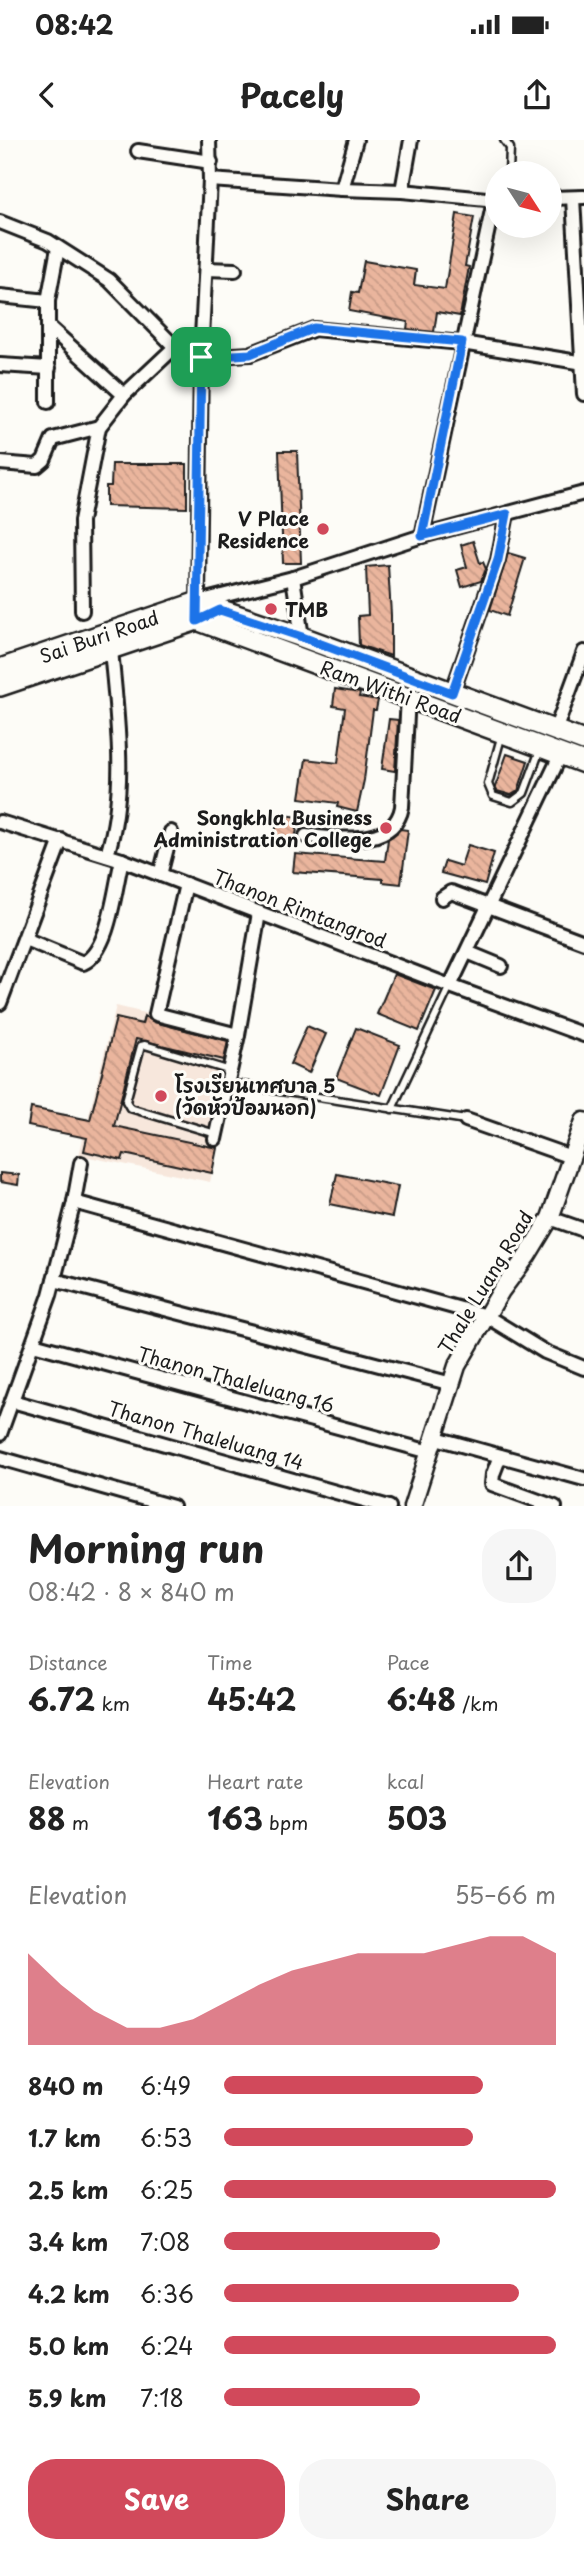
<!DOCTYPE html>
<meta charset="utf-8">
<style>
body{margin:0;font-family:"Playpen Sans","Playpen Sans Thai",sans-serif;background:#f6f6f6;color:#222;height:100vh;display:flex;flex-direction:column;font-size:26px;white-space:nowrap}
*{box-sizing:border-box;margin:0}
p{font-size:23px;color:#767676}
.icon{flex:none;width:38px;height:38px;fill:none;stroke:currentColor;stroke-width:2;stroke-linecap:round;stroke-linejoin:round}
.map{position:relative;height:1366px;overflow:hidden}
.side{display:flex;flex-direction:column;background:#fff;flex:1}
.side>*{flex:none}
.needle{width:46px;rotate:126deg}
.buttons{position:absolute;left:485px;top:21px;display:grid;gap:14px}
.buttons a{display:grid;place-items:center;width:77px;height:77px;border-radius:50%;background:#fff;box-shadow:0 7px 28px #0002;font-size:35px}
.pin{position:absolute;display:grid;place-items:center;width:60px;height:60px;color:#fff;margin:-30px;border-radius:14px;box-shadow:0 4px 10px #0006}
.round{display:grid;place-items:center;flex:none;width:74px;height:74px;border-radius:28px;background:#f6f6f6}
.head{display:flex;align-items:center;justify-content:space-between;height:119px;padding:0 28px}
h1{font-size:38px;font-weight:700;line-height:52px}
.metrics{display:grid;grid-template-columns:repeat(3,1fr);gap:10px;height:119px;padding:7px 28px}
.metrics div{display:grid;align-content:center}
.metrics b{font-size:30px;font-weight:700}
.metrics small{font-size:19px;font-weight:400}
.metrics p{font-size:19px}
.chart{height:196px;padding:14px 28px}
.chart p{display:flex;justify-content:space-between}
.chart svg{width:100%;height:126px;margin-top:7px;fill:#d1495b;opacity:.7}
.cta{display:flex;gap:14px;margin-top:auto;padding:14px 28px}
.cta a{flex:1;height:80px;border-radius:28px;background:#d1495b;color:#fff;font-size:28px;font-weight:700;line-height:80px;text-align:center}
.cta a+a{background:#f6f6f6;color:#222}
ul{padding:0 28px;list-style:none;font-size:23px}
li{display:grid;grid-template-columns:112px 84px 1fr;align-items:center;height:52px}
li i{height:18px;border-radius:9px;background:#d1495b}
.status{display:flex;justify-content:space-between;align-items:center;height:49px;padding:0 35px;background:#fff;direction:ltr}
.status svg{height:19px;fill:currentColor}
header{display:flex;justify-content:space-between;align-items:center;height:91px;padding:0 28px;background:#fff;font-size:32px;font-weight:700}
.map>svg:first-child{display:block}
.built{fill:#f7e7dc}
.building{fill:url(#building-back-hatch);stroke:#1c1c1c;stroke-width:2}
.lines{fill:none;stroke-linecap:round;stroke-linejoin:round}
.lane-casing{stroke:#1c1c1c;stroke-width:11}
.street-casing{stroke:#1c1c1c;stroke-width:18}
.secondary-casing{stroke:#1c1c1c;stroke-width:21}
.primary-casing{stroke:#1c1c1c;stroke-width:24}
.lane{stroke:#fdfcf7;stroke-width:6}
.street{stroke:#fdfcf7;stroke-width:12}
.secondary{stroke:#fdfcf7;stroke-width:16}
.primary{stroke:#fdfcf7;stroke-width:19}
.route-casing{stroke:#fff;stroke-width:14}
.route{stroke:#1a73e8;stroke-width:9}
.poi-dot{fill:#d1495b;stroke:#fdfcf7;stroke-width:2.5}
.labels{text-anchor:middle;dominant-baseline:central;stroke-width:6;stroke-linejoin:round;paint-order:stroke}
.poi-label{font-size:19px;font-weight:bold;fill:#1c1c1c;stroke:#fdfcf7;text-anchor:end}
.street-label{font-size:19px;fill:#1c1c1c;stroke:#fdfcf7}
</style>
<div class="status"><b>08:42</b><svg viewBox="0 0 49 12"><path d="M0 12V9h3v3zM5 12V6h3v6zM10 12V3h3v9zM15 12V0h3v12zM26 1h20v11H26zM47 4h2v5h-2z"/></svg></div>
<header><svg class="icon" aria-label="back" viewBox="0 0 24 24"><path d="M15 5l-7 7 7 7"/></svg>Pacely<svg class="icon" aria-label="share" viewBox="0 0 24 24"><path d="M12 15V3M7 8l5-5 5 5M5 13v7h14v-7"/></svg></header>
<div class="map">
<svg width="584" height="1367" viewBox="0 0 584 1367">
<defs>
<pattern id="building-back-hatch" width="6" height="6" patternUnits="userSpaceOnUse" patternTransform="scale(1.75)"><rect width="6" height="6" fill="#eab59d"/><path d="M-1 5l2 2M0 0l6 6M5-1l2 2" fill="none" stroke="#c89b87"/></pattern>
</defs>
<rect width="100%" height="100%" fill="#fdfcf7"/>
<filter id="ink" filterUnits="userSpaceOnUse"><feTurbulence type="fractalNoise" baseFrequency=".0143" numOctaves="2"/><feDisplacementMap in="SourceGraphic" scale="14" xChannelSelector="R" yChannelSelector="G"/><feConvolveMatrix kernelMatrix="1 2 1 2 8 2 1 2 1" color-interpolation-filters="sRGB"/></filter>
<g filter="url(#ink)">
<path class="built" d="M116,866L243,897L210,1042L79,1015Z"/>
<g class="building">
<path d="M457,74L474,77L465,126L469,127L460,176L437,172L434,192L407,189L408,182L349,171L352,152L358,153L364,121L416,130L414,145L445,149Z"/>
<path d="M279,311H297L301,423H283Z"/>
<path d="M112,324H187V368L106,366V346H111Z"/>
<path d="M473,401L480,423L483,422L486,429L481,441L462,447L457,430L467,427L461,405Z"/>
<path d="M508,413L525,418L507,476L490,470Z"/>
<path d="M388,425L391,475V516L359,505L358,476L368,475L366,427Z"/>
<path d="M335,549L360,553L359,557L378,560L376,570H373L364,640L357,672L337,667L338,663L300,658L306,619L338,623L345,568L333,566Z"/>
<path d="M389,579L398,580L395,631L382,629Z"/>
<path d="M507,614L528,621L518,651L511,655L497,651L495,647Z"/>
<path d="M278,674L299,677L294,706L274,703Z"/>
<path d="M400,689L408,690L401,744L383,742V739L293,732L295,714L385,721L388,699Z"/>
<path d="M468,705L494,713L485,745L441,733L445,721L461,726Z"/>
<path d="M394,834L436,850L419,891L377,874Z"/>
<path d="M144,876L154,882L228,901L224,920L136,899L114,986L217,1008L212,1033L124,1014L122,1020L84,1011L87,998L28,986L31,968L90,980L116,878L142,884Z"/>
<path d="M307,886L326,894L309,933L290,924Z"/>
<path d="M356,888L400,905L381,955L336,938Z"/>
<path d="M0,1033L19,1035L18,1045L0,1042Z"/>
<path d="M337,1034L398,1046L392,1077L330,1064Z"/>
</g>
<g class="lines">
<g class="lane-casing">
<g id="lane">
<path d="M504,0L510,8L509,33"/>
<path d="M502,594L488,644L493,656L512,662L524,653L540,610"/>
<path d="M228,943L466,980"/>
<path d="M392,969L450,846"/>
<path d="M216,994L130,968L126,961L141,906L145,905L231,931"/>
</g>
</g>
<g class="street-casing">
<g id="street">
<path d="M209,0L210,40L201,217L198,462L293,438L422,396L584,353"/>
<path d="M138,11L211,22"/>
<path d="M210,40L342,49L402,51L497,60"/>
<path d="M342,49L356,0"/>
<path d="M402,51L411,0"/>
<path d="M550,58L584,57"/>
<path d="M573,58L584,254"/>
<path d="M0,82L48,101L109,140L175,207L201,217L250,214L314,189L462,203L584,223"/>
<path d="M206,129L235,130"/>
<path d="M0,156L48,161"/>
<path d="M49,187L124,255"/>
<path d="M0,225L49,228"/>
<path d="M48,262V161L58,108"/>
<path d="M0,323L37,326L44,320L53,299L99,287"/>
<path d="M422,396L494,61"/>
<path d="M293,438L302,497"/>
<path d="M82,471L81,381L99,287L124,255L175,207"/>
<path d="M452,553L498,420L507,374"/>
<path d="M555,591L584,512"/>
<path d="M0,682L122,720L450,846L584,895"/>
<path d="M306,696C337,698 394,709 402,667L408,557"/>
<path d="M107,715C128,648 117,579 111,509"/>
<path d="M160,735L171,692"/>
<path d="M186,744L156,874L238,895"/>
<path d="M442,758L451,752L584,802"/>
<path d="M25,799L83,823C110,811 115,745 122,720"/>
<path d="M467,812L501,826"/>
<path d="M450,846L561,614"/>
<path d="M0,863L61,700"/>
<path d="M466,980L571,1017"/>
<path d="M215,999L238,895L259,773"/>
<path d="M74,1062L486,1176L545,1212L584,1228"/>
<path d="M550,1078L584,1090"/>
<path d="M54,1140L452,1244"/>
<path d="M33,1204L430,1312"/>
<path d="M12,1261L389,1367"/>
<path d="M0,1294L50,1155L74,1062L81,1023"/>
<path d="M436,1298L584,1339"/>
<path d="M500,1316L493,1334L492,1344L555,1367"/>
<path d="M0,1318L173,1367"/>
</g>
</g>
<g class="secondary-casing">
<path id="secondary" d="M412,1367L457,1226L501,1151L527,1116L550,1078L584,981"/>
</g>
<g class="primary-casing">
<g id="primary">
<path d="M198,462L302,497L584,601"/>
<path d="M197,480L584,623"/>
<path d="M0,529L198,462"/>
<path d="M0,546L197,480"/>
</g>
</g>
<use href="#lane" class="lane"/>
<use href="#street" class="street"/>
<use href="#secondary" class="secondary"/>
<use href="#primary" class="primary"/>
</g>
</g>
<g class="lines" filter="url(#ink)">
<g class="route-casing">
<path id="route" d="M314,188L462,202L422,396L507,374L498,420L452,553L302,497L220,470L197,481L201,217L250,214Z"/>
</g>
<use href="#route" class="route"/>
</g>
<g class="poi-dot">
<circle cx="323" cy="389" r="7"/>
<circle cx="271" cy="469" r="7"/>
<circle cx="386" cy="688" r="7"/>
<circle cx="161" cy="956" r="7"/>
</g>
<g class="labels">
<g class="poi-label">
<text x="309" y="378">V Place<tspan x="309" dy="22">Residence</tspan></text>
<text x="285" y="469" text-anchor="start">TMB</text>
<text x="372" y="677">Songkhla Business<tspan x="372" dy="22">Administration College</tspan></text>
<text x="175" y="945" text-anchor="start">โรงเรียนเทศบาล 5<tspan x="175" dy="22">(วัดหัวป้อมนอก)</tspan></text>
</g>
<g class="street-label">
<text transform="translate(99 496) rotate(-19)">Sai Buri Road</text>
<text transform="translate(391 551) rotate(20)">Ram Withi Road</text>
<text transform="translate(300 768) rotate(21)">Thanon Rimtangrod</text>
<text transform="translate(485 1142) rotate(-59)">Thale Luang Road</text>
<text transform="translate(236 1239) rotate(15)">Thanon Thaleluang 16</text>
<text transform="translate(206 1295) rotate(16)">Thanon Thaleluang 14</text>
</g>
</g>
</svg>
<div class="buttons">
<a><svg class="needle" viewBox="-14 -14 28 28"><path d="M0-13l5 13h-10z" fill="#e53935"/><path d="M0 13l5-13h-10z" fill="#767676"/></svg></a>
</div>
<div class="pin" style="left:201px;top:217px;background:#1e9e55"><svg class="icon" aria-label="arrive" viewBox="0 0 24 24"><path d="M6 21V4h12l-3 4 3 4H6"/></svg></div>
</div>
<section class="side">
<div class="head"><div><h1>Morning run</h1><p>08:42 · 8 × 840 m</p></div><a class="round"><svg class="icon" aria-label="share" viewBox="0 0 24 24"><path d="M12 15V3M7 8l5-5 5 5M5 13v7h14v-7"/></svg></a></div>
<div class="metrics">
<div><p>Distance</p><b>6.72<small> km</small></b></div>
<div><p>Time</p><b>45:42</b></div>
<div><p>Pace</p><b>6:48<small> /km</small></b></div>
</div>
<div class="metrics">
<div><p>Elevation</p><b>88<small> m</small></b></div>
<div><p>Heart rate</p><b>163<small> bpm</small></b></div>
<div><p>kcal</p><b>503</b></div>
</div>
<div class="chart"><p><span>Elevation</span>55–66 m</p>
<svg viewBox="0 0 160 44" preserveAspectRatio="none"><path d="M0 44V12L10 23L20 32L30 38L40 38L50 35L60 29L70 23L80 18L90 15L100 12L110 12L120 12L130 9L140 6L150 6L160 12V44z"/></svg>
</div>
<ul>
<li><b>840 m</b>6:49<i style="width:78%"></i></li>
<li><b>1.7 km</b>6:53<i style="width:75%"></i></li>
<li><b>2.5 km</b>6:25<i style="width:100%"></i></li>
<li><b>3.4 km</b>7:08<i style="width:65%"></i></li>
<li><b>4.2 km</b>6:36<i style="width:89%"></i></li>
<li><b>5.0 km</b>6:24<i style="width:100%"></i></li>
<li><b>5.9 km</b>7:18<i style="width:59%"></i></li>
</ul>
<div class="cta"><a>Save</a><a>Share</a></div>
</section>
